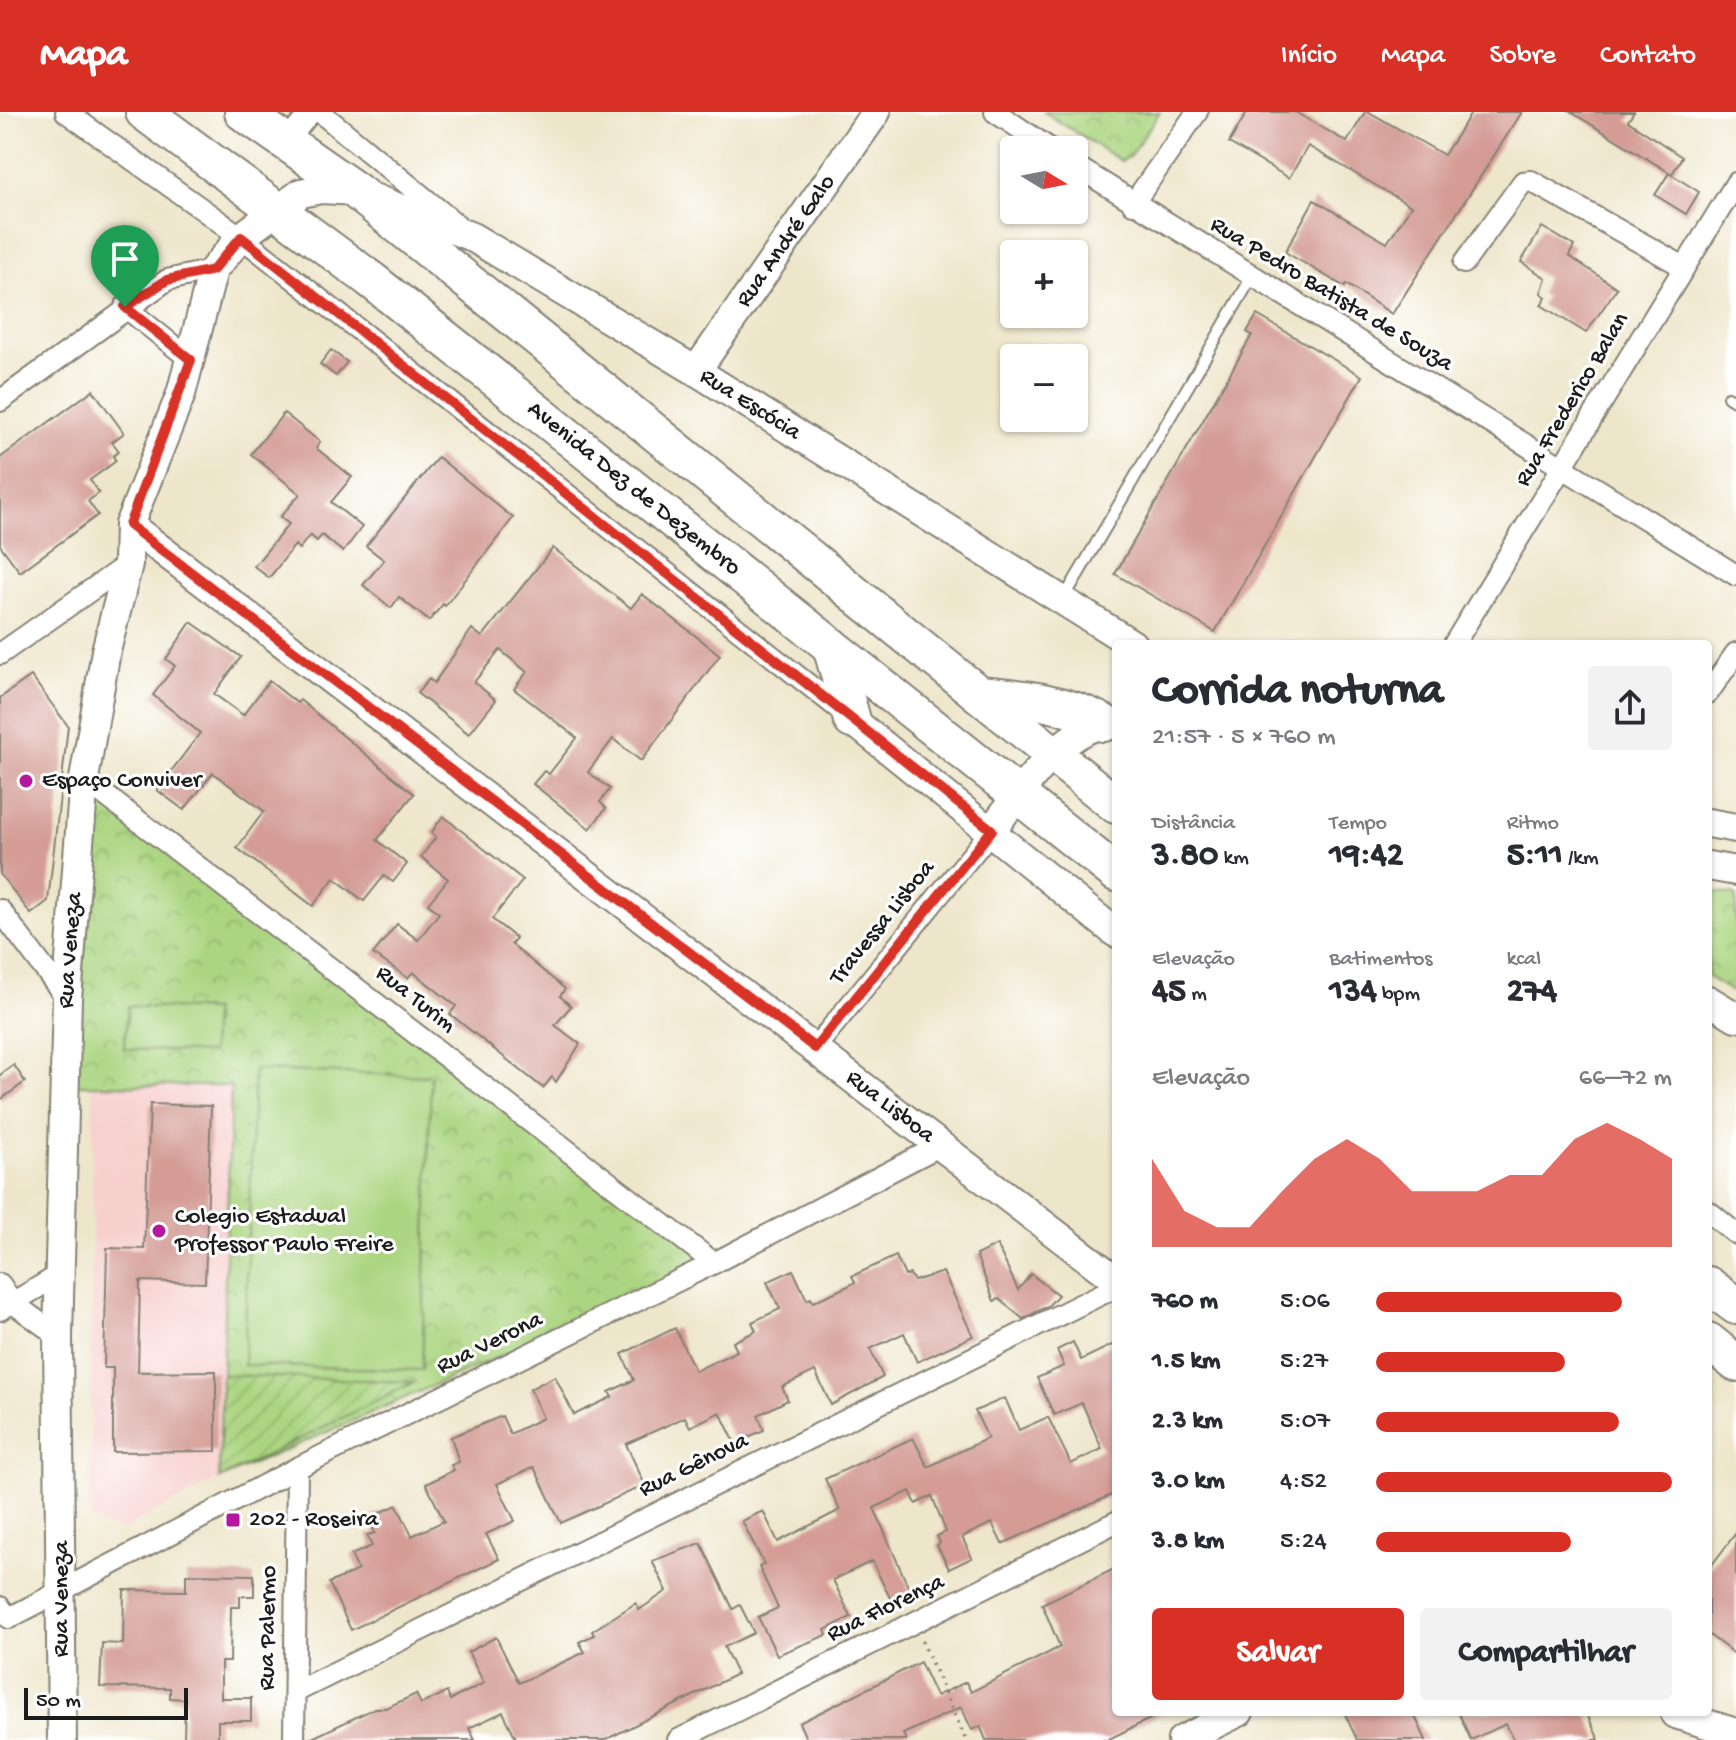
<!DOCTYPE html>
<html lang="pt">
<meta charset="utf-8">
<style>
body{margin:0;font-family:"Gochi Hand",sans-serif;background:#f2f2f3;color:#2b2b33;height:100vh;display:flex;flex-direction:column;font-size:30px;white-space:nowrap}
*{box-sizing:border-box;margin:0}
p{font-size:26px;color:#7c7c81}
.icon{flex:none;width:44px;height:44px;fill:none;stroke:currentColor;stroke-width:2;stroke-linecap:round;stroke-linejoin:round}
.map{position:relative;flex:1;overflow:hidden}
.sheet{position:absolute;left:1112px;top:528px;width:600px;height:1076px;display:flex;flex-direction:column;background:#fff;border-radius:8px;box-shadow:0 2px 6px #0004}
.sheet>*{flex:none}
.needle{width:52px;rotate:100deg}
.tools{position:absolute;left:1000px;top:24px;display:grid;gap:16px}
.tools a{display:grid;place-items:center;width:88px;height:88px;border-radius:8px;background:#fff;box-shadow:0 2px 6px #0004;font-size:40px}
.scale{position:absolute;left:24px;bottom:20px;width:164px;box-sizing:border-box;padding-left:8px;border:4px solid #1c1c1c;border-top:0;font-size:22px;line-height:28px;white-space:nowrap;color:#1c1c1c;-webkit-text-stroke:6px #fff;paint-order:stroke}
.pin{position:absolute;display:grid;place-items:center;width:68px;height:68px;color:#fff;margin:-82px -34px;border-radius:50% 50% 50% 0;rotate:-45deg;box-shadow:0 0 8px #0007}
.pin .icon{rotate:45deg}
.round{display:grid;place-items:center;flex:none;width:84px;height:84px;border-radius:8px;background:#f2f2f3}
.head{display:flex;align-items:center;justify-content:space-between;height:136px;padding:0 40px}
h1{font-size:44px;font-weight:800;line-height:60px}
.figures{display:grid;grid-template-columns:repeat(3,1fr);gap:12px;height:136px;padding:8px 40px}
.figures div{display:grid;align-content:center}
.figures b{font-size:34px;font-weight:800}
.figures small{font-size:22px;font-weight:400}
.figures p{font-size:22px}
.chart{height:224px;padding:16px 40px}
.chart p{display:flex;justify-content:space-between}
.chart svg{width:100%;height:144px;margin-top:8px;fill:#d93025;opacity:.7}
.button{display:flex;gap:16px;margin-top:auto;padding:16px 40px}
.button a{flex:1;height:92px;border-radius:8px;background:#d93025;color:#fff;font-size:32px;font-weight:800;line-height:92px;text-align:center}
.button a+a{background:#f2f2f3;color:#2b2b33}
ul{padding:0 40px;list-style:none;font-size:26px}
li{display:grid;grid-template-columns:128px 96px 1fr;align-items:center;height:60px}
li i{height:20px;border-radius:10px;background:#d93025}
header{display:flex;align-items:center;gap:48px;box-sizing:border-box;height:112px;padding:0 40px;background:#d93025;color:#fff}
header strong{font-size:38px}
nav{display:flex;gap:44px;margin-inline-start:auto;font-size:28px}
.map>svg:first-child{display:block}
.built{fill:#f7d0ce}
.park{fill:url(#park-crowns);stroke:#64784e;stroke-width:2}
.garden{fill:url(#garden-furrows);stroke:#64784e;stroke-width:2}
.pitch{fill:#abd580;stroke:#64784e;stroke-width:2}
.building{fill:#d49c95}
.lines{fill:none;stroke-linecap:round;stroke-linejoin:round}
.lane-casing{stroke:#858174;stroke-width:14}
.street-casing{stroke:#858174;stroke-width:24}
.secondary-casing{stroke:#858174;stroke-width:32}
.highway-casing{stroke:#858174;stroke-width:40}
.path{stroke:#858174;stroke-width:4;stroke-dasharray:2 6;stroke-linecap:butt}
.lane{stroke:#fff;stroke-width:10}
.street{stroke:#fff;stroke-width:20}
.secondary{stroke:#fff;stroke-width:28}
.highway{stroke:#fff;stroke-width:36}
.route-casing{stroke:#fff;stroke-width:16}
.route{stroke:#d93025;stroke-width:10}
.poi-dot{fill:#b5179e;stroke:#fff;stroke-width:3}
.labels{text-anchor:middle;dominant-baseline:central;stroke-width:6;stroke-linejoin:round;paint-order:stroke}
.street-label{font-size:24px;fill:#1c1c1c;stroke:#fff}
.poi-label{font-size:24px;fill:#1c1c1c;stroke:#fff;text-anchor:start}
</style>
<header>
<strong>Mapa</strong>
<nav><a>Início</a><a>Mapa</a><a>Sobre</a><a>Contato</a></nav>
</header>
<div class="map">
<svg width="1736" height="1628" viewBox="0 0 1736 1628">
<defs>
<pattern id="park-crowns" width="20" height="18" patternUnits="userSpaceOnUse" patternTransform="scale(2)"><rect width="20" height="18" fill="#abd580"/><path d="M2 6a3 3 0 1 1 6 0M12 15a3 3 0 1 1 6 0" fill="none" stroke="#93b66e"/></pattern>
<pattern id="garden-furrows" width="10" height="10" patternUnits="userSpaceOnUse" patternTransform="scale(2)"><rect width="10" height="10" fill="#abd580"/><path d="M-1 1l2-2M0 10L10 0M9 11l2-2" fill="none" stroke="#93b66e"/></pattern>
</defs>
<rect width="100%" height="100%" fill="#fff"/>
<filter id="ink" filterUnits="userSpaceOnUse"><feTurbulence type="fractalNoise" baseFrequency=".0125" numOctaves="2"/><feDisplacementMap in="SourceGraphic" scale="16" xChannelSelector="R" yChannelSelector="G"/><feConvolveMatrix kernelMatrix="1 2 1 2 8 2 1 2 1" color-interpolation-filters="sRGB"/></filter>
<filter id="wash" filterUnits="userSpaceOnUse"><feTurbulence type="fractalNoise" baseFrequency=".006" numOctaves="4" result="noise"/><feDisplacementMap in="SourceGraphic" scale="32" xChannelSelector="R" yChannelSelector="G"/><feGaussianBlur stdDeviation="1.8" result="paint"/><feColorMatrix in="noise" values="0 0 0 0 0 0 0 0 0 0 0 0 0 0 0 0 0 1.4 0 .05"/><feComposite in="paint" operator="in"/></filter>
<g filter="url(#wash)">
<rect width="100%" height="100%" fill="#eee6cb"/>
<path class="built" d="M93,971L231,974L219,1367L122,1418L102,1413L92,1405L90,1394Z"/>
<g class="park">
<path d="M1044,0H1160L1129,45L1121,49Z"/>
<path d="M84,667L714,1151L219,1367L231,974L65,973Z"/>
<path d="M1708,779L1736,783V882L1708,865Z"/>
</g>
<path class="garden" d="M222,1263L414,1270L219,1367Z"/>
<g class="pitch">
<path d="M128,894L213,898L211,941L124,937Z"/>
<path d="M254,958L431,964L422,1258L244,1253Z"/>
</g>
<g id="blocks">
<g class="building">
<path d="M1247,0H1295L1347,30L1365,0H1369L1444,43L1472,0H1522L1392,202L1346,172L1345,175L1285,140L1314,88L1387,131L1411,94L1308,34L1289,66L1229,31Z"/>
<path d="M1571,0H1634L1628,9L1682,45L1672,62Z"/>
<path d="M1669,61L1699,80L1686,102L1655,83Z"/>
<path d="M1542,115L1574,134L1569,144L1617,176L1586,221L1541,193L1546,185L1541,181L1546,166L1521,150Z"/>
<path d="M1257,203L1362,264L1215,520L1115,462L1252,223L1247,220Z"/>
<path d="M331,238L347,250L336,264L320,252Z"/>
<path d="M93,278L124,321L112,330L119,339L113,344L116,349L90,368L99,381L88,389L98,403L20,460L0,433V346Z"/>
<path d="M284,301L320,330L316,336L352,365L331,390L362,415L343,440L322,423L317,429L310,423L299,437L295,433L269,466L254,454L289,412L280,405L300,382L251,342Z"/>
<path d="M438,345L513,406L445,494L443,492L429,509L399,485L391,496L363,473L384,448L366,434Z"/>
<path d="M553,436L631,496L642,482L720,543L641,649L613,627L588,660L610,677L600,690L606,696L590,717L533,672L544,659L549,662L577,626L514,577L527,560L500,538L474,570L496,588L469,622L417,581L429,567L434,571L472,517L482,525Z"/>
<path d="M191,510L241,545L214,582L243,603L269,569L297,591L300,588L414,682L377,728L407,752L393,770L384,764L364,789L334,766L313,794L237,736L264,699L213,661L184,698L157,678L200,621L153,583L175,554L166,547Z"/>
<path d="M31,564L68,614L48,789L31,802L0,762V586Z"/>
<path d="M443,704L523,768L492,807L516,826L511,832L565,877L560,884L571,894L555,913L580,932L556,970L552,965L543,976L450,902L456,894L413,860L408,866L373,842L397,812L418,828L439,801L428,792L448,767L421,745L436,725L431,721Z"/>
<path d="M14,953L25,970L0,988V963Z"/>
<path d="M150,992L211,994L205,1171L140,1169L138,1260L216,1259V1339L113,1340V1256H104L107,1136L144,1137Z"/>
<path d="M997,1133L1018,1178L1031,1162L1058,1183L1048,1194L1023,1207L999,1187L994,1189L976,1143Z"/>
<path d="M896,1144L905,1164L910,1162L914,1169L943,1160L973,1224L917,1250L904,1221L870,1237L883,1265L831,1293L815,1259L782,1275L788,1288L758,1303L764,1318L735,1331L720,1300L690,1315L685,1305L626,1332L645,1373L561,1411L534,1355L497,1372L515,1409L486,1422L499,1447L351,1518L329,1471L358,1458L351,1443L372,1434L367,1423L375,1421L368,1406L397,1393L412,1424L444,1409L426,1372L454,1358L451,1353L459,1350L451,1325L502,1304L510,1322L543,1306L530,1277L555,1264L574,1303L612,1285L609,1280L634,1268L622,1242L675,1216L695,1259L737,1239L733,1230L756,1219L752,1210L780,1197L767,1170L793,1158L807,1188L811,1186L813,1190L848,1174L855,1170L852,1164Z"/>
<path d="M1073,1230L1081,1248L1116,1231V1381L1002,1432L992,1411L962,1425L972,1446L949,1457L937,1433L940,1431L937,1424L946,1420L932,1384L916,1392L910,1379L874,1396L910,1479L891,1488L872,1449L833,1468L851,1505L825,1518L827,1523L777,1543L758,1505L778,1496L759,1455L764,1452L742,1409L763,1399L778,1430L840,1398L825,1367L913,1326L928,1355L988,1326L975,1299L1005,1286L1019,1318L1048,1305L1071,1352L1102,1337L1082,1291L1054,1303L1037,1266L1064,1254L1057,1238Z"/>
<path d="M1736,1421V1543L1708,1522V1458Z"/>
<path d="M701,1431L733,1497L740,1493L754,1521L724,1535L737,1562L605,1628H517L503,1600L469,1616L475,1628H308L375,1596H386L416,1582L421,1592L447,1580L450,1588L484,1571L468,1540L496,1525L519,1571L585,1540L579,1530L594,1523L592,1519L636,1491L639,1498L667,1479L652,1449Z"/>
<path d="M1116,1456V1600H1164L1107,1628H986L980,1614L972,1618L961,1595L903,1622L906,1628H807L799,1611L920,1550L936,1584L966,1570L971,1580L1060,1535L1042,1492Z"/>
<path d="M186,1462L254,1463V1484H240V1495H231L230,1550H221V1586H251V1609H218V1628H184L185,1587L170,1586V1576L100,1575L102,1531L123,1532L124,1478L186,1479Z"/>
<path d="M1344,1600H1413L1426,1628H1357Z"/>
<path d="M1458,1600H1586L1599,1628H1514L1506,1612L1471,1628Z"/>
</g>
</g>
</g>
<g filter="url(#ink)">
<use href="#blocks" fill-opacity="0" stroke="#858174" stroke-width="2"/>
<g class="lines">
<g class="lane-casing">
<g id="lane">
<path d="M1728,285L1736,290"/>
<path d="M1063,488L1252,165"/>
</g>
</g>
<g class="street-casing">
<g id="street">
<path d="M66,0L241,125L848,604"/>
<path d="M320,0L457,113"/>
<path d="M995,0L1052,38"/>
<path d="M286,30L311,0"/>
<path d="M1074,53L1736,463"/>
<path d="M1133,92L1197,0"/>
<path d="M1464,151L1523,70L1531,69L1684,155"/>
<path d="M125,195L191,248"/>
<path d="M0,289L167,168L213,158"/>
<path d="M1454,532L1736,71"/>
<path d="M0,542L128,452"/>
<path d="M1708,581L1736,541"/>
<path d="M84,667L714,1151"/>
<path d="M0,798L67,887"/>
<path d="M815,936L992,718"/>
<path d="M1708,1099L1736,1122"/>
<path d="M0,1172L13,1191L58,1224"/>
<path d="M0,1198L59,1163"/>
<path d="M0,1495L9,1506L297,1356L714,1151L941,1033"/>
<path d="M295,1580L1116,1175"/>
<path d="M294,1628L297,1356"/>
<path d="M678,1628L1116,1410"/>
</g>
</g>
<g class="secondary-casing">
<g id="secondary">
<path id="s1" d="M696,259L876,0"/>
<path id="s2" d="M129,413L1116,1168"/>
<path d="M852,608L1116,821"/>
<path d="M1708,711L1736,716"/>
<path d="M992,718C1016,685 1069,605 1115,613"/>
<path d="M1708,754L1736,759"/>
<path d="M1708,888L1736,905"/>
<path d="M1675,1602L1736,1621"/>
<path id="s3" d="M62,1628L58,1224L67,887L84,667L106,539L128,452L129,413L181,282L213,158L241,125L301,81L321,77L356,79L472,125L696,259L1132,532"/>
<path d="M1182,1628L1239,1600"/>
</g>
</g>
<g class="highway-casing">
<g id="highway">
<path id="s4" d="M144,0L370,167L1116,761"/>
<path d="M243,0L356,79L1116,693"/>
<path d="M831,534L852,608"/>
<path d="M979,582C1024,586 1064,590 1104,611"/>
<path d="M1708,1173L1736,1194"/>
<path d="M1708,1229L1736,1251"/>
</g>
</g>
<path class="path" d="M922,1529L966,1628"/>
<use href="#lane" class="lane"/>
<use href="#street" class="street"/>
<use href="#secondary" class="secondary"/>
<use href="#highway" class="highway"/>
</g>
</g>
<g class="lines" filter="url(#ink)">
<g class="route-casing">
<path id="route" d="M241,125L992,718L815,936L129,413L191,248L125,195L167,168L213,158Z"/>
</g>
<use href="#route" class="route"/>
</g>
<g class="poi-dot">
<circle cx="26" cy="669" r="8"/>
<circle cx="159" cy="1119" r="8"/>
<rect x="225" y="1400" width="16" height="16" rx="4"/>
</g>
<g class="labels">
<g class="street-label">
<text stroke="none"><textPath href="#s1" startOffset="158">Rua André Galo</textPath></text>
<text transform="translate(1331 183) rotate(31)">Rua Pedro Batista de Souza</text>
<text transform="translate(1573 288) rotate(-59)">Rua Frederico Balan</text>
<text stroke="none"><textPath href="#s3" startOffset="2112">Rua Escócia</textPath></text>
<text stroke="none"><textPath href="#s4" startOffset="618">Avenida Dez de Dezembro</textPath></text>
<text transform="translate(883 811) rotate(-51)">Travessa Lisboa</text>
<text stroke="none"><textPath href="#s3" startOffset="790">Rua Veneza</textPath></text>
<text transform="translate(415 888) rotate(38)">Rua Turim</text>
<text stroke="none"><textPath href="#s2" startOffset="958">Rua Lisboa</textPath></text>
<text transform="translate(490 1232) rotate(-26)">Rua Verona</text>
<text transform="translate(694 1354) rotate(-26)">Rua Gênova</text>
<text transform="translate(62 1487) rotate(-90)">Rua Veneza</text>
<text transform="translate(886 1497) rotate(-26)">Rua Florença</text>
<text transform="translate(269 1516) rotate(-89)">Rua Palermo</text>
</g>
<g class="poi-label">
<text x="42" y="669">Espaço Conviver</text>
<text x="175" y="1105">Colegio Estadual<tspan x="175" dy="28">Professor Paulo Freire</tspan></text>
<text x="249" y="1408">202 - Roseira</text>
</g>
</g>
</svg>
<div class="tools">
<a><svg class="needle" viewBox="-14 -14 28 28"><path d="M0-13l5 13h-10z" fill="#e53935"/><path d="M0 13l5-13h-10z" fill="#7c7c81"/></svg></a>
<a>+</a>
<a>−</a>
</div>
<div class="scale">50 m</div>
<div class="pin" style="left:125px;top:195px;background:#1e9e55"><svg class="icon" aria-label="arrive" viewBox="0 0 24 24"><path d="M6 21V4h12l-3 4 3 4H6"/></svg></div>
<section class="sheet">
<div class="head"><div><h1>Corrida noturna</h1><p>21:57 · 5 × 760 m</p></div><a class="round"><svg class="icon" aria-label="share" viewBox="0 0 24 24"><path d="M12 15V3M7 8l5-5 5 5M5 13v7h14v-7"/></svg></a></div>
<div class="figures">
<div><p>Distância</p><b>3.80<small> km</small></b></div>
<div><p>Tempo</p><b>19:42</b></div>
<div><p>Ritmo</p><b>5:11<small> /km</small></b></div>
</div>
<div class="figures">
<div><p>Elevação</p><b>45<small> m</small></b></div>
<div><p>Batimentos</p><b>134<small> bpm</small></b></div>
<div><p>kcal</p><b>274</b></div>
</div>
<div class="chart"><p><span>Elevação</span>66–72 m</p>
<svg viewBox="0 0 160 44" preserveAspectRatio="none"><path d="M0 44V17L10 33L20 38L30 38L40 27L50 17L60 11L70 17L80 27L90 27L100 27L110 22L120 22L130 11L140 6L150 11L160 17V44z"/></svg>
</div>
<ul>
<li><b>760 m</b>5:06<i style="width:83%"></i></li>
<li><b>1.5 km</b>5:27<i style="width:64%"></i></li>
<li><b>2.3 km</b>5:07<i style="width:82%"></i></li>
<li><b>3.0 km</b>4:52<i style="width:100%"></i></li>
<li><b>3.8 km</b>5:24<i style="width:66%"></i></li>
</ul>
<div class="button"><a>Salvar</a><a>Compartilhar</a></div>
</section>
</div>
